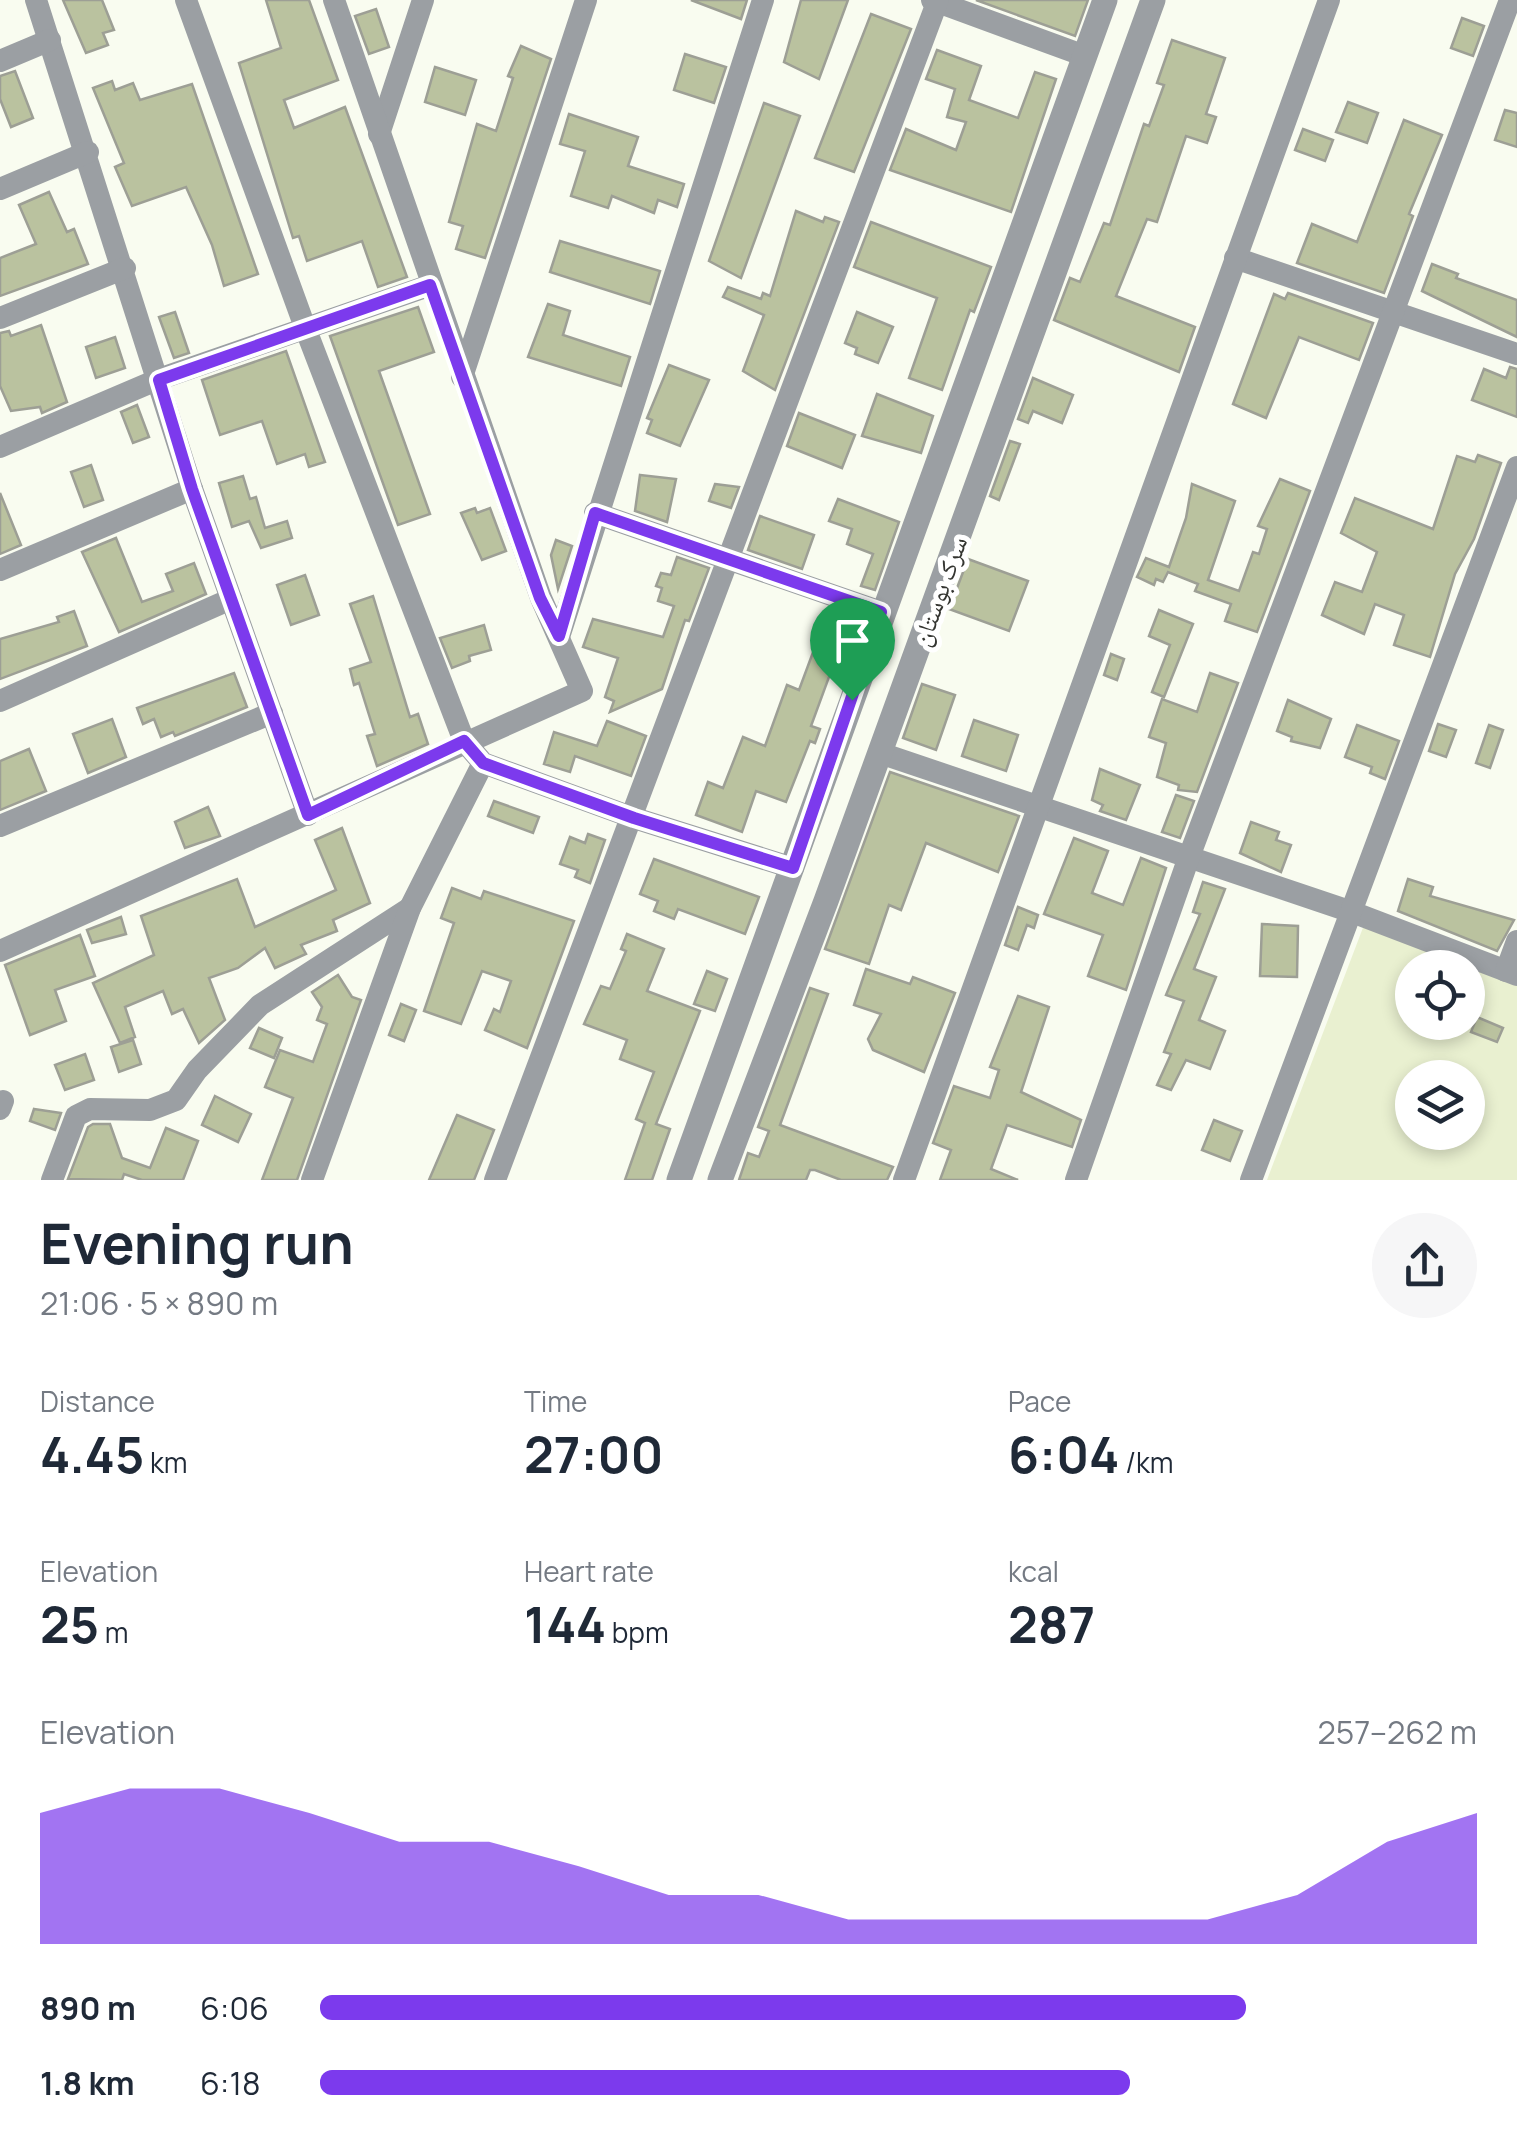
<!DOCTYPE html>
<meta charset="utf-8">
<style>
body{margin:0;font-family:Manrope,"Noto Naskh Arabic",sans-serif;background:#f6f6f7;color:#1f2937;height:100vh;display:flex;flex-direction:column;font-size:38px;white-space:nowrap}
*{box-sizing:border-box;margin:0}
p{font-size:32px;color:#747a83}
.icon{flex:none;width:55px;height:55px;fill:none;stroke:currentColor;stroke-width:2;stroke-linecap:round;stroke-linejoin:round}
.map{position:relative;height:1180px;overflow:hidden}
.drawer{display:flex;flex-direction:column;background:#fff;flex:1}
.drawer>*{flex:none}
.tools{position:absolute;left:1395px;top:950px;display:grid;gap:20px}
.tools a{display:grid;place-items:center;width:90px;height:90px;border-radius:50%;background:#fff;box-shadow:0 5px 15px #0003;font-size:50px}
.pin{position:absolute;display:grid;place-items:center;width:85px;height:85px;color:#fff;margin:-102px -42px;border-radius:50% 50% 50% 0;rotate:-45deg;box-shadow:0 0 10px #0007}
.pin .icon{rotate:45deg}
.round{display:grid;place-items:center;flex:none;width:105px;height:105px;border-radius:52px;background:#f6f6f7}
.summary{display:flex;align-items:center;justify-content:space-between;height:170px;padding:0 40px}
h1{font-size:55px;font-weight:700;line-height:75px}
.stats{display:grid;grid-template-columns:repeat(3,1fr);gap:15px;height:170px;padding:10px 40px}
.stats div{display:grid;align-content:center}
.stats b{font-size:50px;font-weight:700}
.stats small{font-size:28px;font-weight:400}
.stats p{font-size:28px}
.chart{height:280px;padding:20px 40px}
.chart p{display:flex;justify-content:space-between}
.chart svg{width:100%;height:180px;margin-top:10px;fill:#7c3aed;opacity:.7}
ul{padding:0 40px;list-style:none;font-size:32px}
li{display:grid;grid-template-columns:160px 120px 1fr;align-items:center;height:75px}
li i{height:25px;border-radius:12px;background:#7c3aed}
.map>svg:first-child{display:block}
.green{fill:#e9f0d0;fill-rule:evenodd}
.building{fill:#bac29f;stroke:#9d9f95;stroke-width:2.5}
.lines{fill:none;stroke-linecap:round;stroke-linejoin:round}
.minor{stroke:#9b9fa3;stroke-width:22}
.tertiary{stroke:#9b9fa3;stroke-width:25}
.route-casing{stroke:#fff;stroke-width:20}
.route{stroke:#7c3aed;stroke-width:12}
.labels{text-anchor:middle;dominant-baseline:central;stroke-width:10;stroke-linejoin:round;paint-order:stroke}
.street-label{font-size:25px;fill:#343531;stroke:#fff}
</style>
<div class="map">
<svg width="1517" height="1180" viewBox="0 0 1517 1180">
<rect width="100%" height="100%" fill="#f9fcf0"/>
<path class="green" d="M1364,925L1517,980V1180H1267ZM1412,968H1468V1022H1412ZM1412,1078H1468V1132H1412Z"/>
<g class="building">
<path d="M63,0H102L114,30L103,33L108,45L86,53Z"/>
<path d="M266,0H309L338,80L284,100L294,128L345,107L407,277L378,287L362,241L307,261L299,236L293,238L239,63L281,48Z"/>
<path d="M691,0H747L741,19Z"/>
<path d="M801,0H848L819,79L784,62Z"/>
<path d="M976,0H1088L1075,36Z"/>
<path d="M376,9L389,47L369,54L355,16Z"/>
<path d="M871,14L911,29L854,172L815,158Z"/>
<path d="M1462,18L1484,26L1473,56L1451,48Z"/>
<path d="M1172,40L1225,58L1206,114L1216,117L1207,143L1186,136L1157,222L1147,219L1116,296L1195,327L1179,372L1054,320L1070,278L1080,282L1104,223L1110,225L1144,124L1149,126L1164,85L1157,83Z"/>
<path d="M521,46L551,59L485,258L456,249L463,226L449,222L477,124L496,131L513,78L508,76Z"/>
<path d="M937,50L981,66L969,100L1018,118L1035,72L1056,79L1011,212L890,170L906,129L956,150L966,122L947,117L955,89L926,79Z"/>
<path d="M685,54L726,67L714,103L674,90Z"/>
<path d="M435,67L476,80L465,115L425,102Z"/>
<path d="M15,71L33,118L11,127L0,99V76Z"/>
<path d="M112,81L115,90L133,83L140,100L192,84L258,274L224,286L212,245L186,187L132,206L115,167L124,163L93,88Z"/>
<path d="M1348,102L1378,113L1367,143L1336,132Z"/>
<path d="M764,103L800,116L741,278L709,261Z"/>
<path d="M1505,110L1517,113V147L1495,140Z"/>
<path d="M569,114L638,137L628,166L684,184L677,207L658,200L654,213L612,196L608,208L571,196L585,151L560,144Z"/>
<path d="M1404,120L1442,135L1409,214L1413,216L1384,293L1297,263L1312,224L1357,242Z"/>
<path d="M1303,129L1333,140L1325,161L1295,150Z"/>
<path d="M49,192L67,232L74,229L88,264L0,296V258L36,244L19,205Z"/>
<path d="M796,211L823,222L825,217L839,222L775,390L743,371L764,315L723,297L728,287L761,299L763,293L770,296Z"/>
<path d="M871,222L991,267L974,312L970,310L942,390L909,378L937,298L854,267Z"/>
<path d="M560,241L660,271L650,304L550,272Z"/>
<path d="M1432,264L1458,274L1456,278L1517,300V337L1422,291Z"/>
<path d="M1288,293L1373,323L1359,360L1299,337L1266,418L1233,404L1274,294L1285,299Z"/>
<path d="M548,304L570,311L563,335L630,357L621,386L528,357Z"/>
<path d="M418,307L434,352L379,371L430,514L398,525L330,336Z"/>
<path d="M175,312L189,353L174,358L159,317Z"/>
<path d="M857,312L893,327L878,363L855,354L857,348L845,343Z"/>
<path d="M41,325L67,402L42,413L40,407L11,411L0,386V333L9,331L11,336Z"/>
<path d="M115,337L125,368L96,378L86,347Z"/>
<path d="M286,351L325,462L309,467L305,454L277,464L262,421L220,435L202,380Z"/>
<path d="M669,365L709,380L680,446L647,433L652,420L647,418Z"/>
<path d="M1510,367L1517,369V417L1472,400L1484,369L1506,378Z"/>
<path d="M1033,378L1073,395L1062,423L1033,411L1028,423L1018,419Z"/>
<path d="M877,394L933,416L921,453L862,436Z"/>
<path d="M137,405L149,437L133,443L121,412Z"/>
<path d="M799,413L855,435L842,468L787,446Z"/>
<path d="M1010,441L1020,444L999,500L990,496Z"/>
<path d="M1478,455L1501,463L1474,539L1455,574L1430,657L1394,645L1404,615L1375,604L1364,634L1322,615L1335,582L1362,592L1377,552L1341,533L1355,498L1433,529L1457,456L1475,462Z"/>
<path d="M91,465L103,500L84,507L71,472Z"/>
<path d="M640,475L676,479L667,522L635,511Z"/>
<path d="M243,476L250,499L256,497L265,528L287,521L292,538L261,548L249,521L232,527L219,483Z"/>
<path d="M1280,479L1310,491L1257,632L1225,621L1231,604L1195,591L1198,584L1168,572L1163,582L1156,579L1154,585L1137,577L1146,558L1169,567L1186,518L1192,484L1235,501L1208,580L1239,591L1253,552L1259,554L1267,529L1258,526Z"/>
<path d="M715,484L739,487L731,508L709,501Z"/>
<path d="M0,493L21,545L0,554Z"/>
<path d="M838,499L899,522L875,590L861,586L873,554L847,544L852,529L829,521Z"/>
<path d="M475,508L477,513L490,508L506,551L482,560L461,513Z"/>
<path d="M760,516L814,535L802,569L748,550Z"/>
<path d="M116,538L142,602L173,591L166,574L194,563L206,594L119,632L82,552Z"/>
<path d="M556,540L572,546L558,589L551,555Z"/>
<path d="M677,557L709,568L689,621L685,620L662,689L610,712L614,701L605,697L618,658L583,647L593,619L663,637L674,606L658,601L662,588L656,586L661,573L671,575Z"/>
<path d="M968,559L1028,581L1009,631L949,609Z"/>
<path d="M305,575L319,615L291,625L277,585Z"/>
<path d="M373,596L410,717L418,714L428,744L377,766L367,736L375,734L359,683L354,685L350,669L371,662L350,604Z"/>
<path d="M1159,610L1193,624L1164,697L1152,692L1170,645L1149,636Z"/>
<path d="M74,611L87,646L0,679V639L59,622L57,617Z"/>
<path d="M484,625L491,650L469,656L470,661L452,668L440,638Z"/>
<path d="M822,628L844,636L811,726L820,729L815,743L810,741L786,802L756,791L742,832L696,815L708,782L723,788L743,737L765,746L787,685L799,690Z"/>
<path d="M1111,654L1124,659L1117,680L1104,675Z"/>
<path d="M234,673L247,707L175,736L173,732L161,737L154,719L143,724L137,708Z"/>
<path d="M1210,673L1238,683L1197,792L1178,790L1179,785L1157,777L1166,743L1149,737L1162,699L1197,712Z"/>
<path d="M922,684L955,695L936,750L903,738Z"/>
<path d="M1288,700L1331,719L1320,748L1291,741L1292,737L1277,731Z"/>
<path d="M112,719L126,757L88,773L73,734Z"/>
<path d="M974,720L1018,735L1006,771L962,756Z"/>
<path d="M607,721L646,736L631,776L575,756L570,772L544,764L554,732L597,746Z"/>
<path d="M1438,724L1456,730L1446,757L1429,751Z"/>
<path d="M1357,725L1399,741L1385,779L1370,773L1372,767L1345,757Z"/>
<path d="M1489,725L1503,730L1490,768L1476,763Z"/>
<path d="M29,749L46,791L0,810V761Z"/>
<path d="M1100,769L1140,785L1126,820L1100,811L1103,805L1092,800Z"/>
<path d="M890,772L1019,816L998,872L926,843L901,910L889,905L869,964L825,949Z"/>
<path d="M1176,795L1194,801L1180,838L1162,832Z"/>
<path d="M494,801L539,817L533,833L488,816Z"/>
<path d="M208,807L220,836L185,848L175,822Z"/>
<path d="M1251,822L1279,832L1276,840L1291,845L1281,872L1240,853Z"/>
<path d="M342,828L370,903L333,920L337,931L301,945L306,954L275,968L265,948L238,968L209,978L225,1020L199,1043L183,1009L172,1014L163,991L125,1007L135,1037L120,1043L93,983L154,955L141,916L237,879L255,927L336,890L315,840Z"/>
<path d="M588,834L605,840L590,883L575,877L578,870L560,864L570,837L585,843Z"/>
<path d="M1074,838L1108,851L1092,893L1123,905L1141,858L1166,868L1126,990L1088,976L1103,935L1044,914Z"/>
<path d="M654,859L759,897L745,934L678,909L674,919L654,911L658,901L640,894Z"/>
<path d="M1408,879L1433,887L1430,896L1514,920L1497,951L1398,911Z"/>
<path d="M1203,882L1225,889L1194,969L1216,977L1199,1020L1225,1031L1210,1069L1186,1060L1171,1090L1157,1085L1171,1054L1164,1052L1184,1001L1166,995L1200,914L1193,912Z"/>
<path d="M452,888L481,899L484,891L574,921L527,1048L485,1030L494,1009L500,1012L511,981L482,971L461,1024L424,1011L454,923L441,918Z"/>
<path d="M1018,907L1038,915L1034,928L1027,925L1018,950L1005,945Z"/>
<path d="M121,917L126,934L92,943L87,930Z"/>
<path d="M1262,924L1298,926L1297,977L1260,976Z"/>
<path d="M627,934L664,949L647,991L700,1011L656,1124L670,1129L652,1180H625L645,1123L636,1119L654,1072L620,1059L627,1040L584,1024L601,986L610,989L626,951L621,949Z"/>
<path d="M80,935L95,976L55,990L66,1021L30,1035L5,965Z"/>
<path d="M866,969L910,984L913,977L955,993L924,1072L873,1050L868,1039L881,1014L854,1005Z"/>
<path d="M707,971L727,979L715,1011L694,1004Z"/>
<path d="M338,975L352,997L361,1000L297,1180H262L293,1098L265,1087L280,1050L313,1062L327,1024L317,1020L322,1007L312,992Z"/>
<path d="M810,988L828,994L780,1125L893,1167L887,1180H841L815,1170H810L806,1180H739L748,1153L759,1157L769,1131L758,1127Z"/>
<path d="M1018,996L1049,1007L1021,1092L1081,1120L1072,1147L1007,1125L991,1169L1018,1180H940L951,1150L933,1143L954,1086L990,1098L999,1070L990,1067Z"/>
<path d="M401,1004L416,1010L404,1041L389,1035Z"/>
<path d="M1477,1017L1503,1028L1497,1042L1471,1032Z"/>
<path d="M259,1028L282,1038L274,1058L250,1048Z"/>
<path d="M133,1040L141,1064L119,1072L111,1047Z"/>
<path d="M85,1054L94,1080L65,1090L55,1065Z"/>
<path d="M215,1096L251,1114L238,1142L202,1125Z"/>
<path d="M34,1109L61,1113L55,1130L30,1121Z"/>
<path d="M457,1115L494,1130L474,1180H429Z"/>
<path d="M1214,1120L1242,1131L1230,1161L1202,1150Z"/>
<path d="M93,1124H110L122,1158L150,1168L166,1128L198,1141L183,1180H142L124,1174L122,1180L68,1179L88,1127Z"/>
</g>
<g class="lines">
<g class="minor">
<path d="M36,0L192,489L308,815"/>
<path d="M186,0L306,330L464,741L483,763L634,818L793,868"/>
<path d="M932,0L1085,56"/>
<path d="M0,61L50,40"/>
<path d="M379,134L423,0"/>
<path d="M0,189L88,152"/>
<path d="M1235,258L1517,354"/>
<path d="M0,318L125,268"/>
<path d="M462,377L586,0"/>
<path d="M0,447L159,379L431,285"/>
<path d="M595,513L881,612"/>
<path d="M0,570L192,489"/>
<path d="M559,637L763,0"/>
<path d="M0,701L231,599"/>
<path d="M880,753L1352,912L1517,975"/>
<path d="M0,826L272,713"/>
<path d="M0,951L582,691L541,598L334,0"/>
<path d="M1506,971L1517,941"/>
<path d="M0,1109L3,1101"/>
<path d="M52,1180L76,1116L90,1109L150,1110L176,1100L197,1070L260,1005L410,908"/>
<path d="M312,1180L410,908L483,763"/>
<path d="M495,1180L938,0"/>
<path d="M904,1180L1329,0"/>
<path d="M1076,1180L1189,857L1510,0"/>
<path d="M1251,1180L1517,467"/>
</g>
<g class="tertiary">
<path d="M679,1180L1105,0"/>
<path d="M720,1180L826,901L1153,0"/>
</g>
</g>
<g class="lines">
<g class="route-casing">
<path id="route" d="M430,285L540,598L559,636L595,513L881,612L793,868L634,818L483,763L464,741L308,815L192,489L159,380Z"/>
</g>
<use href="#route" class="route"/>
</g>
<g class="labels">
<g class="street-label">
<text transform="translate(939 591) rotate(-70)">سرک بوستان</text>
</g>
</g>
</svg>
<div class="tools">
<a><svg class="icon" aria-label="locate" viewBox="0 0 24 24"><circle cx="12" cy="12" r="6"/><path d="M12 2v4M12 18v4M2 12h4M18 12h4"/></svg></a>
<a><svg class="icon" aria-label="layers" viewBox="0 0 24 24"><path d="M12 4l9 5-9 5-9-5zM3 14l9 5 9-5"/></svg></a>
</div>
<div class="pin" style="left:852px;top:700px;background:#1e9e55"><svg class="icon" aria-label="arrive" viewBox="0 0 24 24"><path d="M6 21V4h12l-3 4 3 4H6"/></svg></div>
</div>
<section class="drawer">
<div class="summary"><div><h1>Evening run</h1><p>21:06 · 5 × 890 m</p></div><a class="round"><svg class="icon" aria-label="share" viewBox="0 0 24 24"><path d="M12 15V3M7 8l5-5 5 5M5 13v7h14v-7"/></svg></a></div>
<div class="stats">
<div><p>Distance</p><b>4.45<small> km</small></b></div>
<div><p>Time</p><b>27:00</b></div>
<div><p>Pace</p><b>6:04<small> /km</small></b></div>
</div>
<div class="stats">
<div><p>Elevation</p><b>25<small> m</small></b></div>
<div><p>Heart rate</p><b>144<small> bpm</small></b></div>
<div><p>kcal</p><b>287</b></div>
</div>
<div class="chart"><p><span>Elevation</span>257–262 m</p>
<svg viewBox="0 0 160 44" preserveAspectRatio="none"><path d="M0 44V12L10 6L20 6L30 12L40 19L50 19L60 25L70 32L80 32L90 38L100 38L110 38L120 38L130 38L140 32L150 19L160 12V44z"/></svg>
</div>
<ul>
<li><b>890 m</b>6:06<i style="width:80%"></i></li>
<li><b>1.8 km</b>6:18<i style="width:70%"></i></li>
</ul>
</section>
